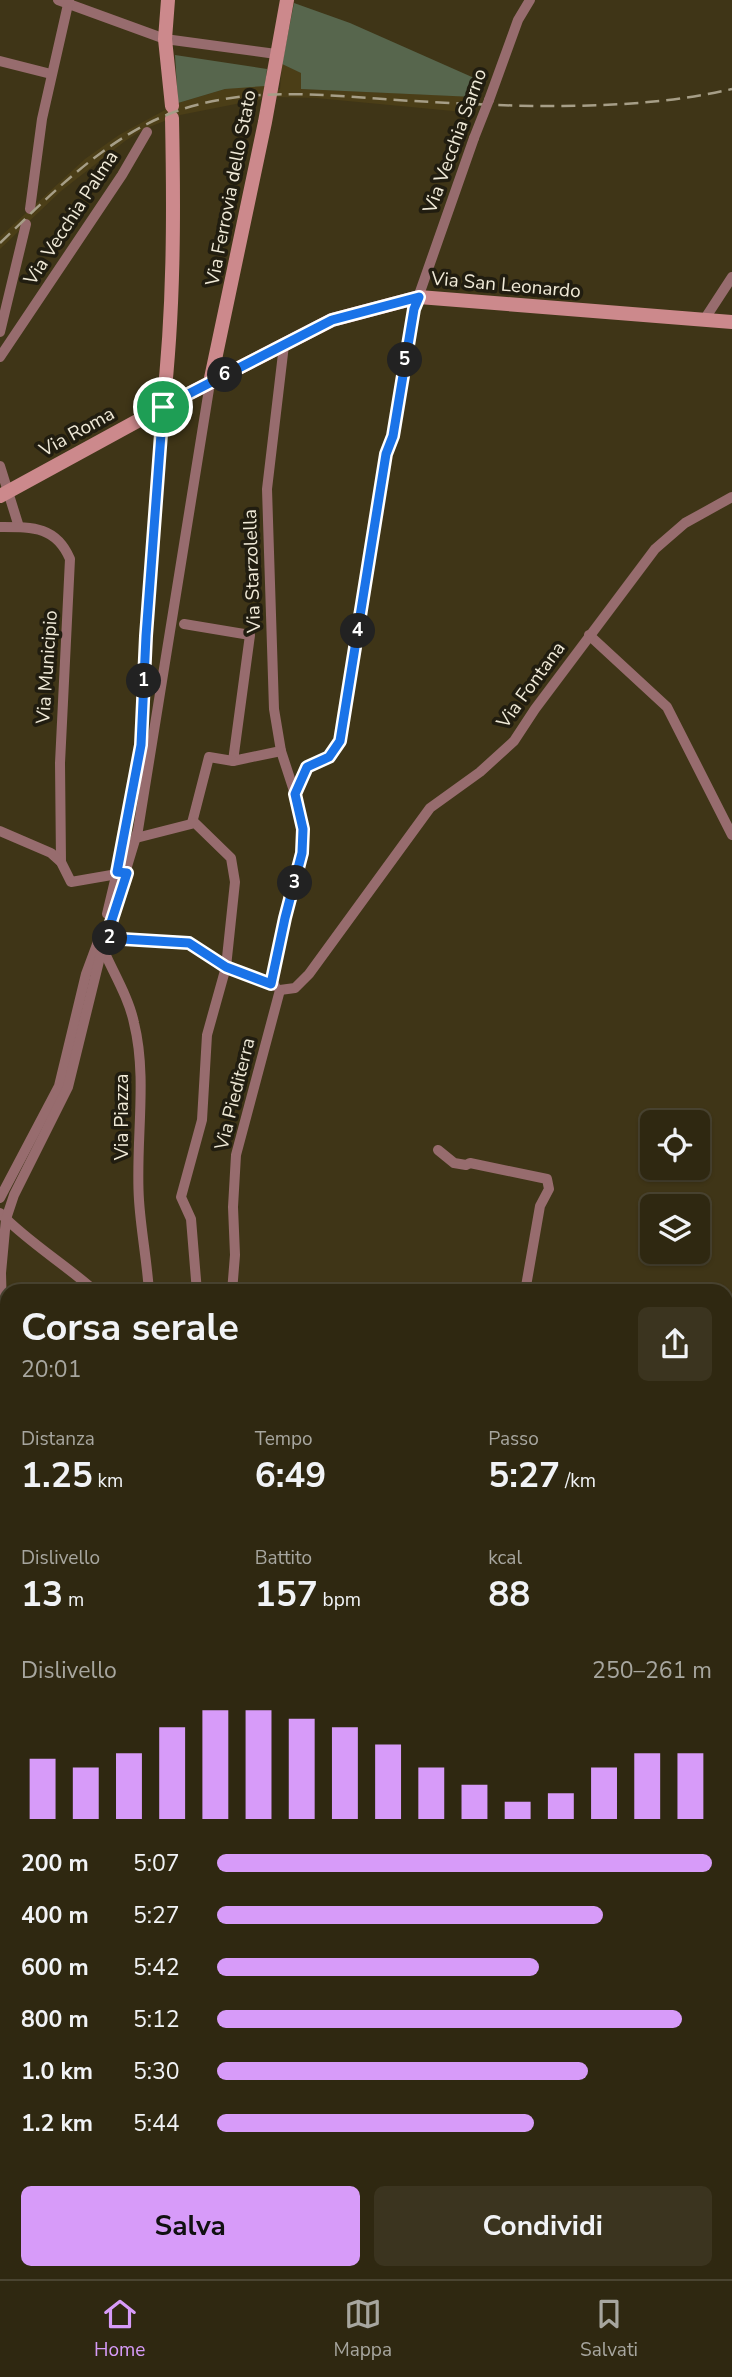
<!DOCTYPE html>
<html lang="it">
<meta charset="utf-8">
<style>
body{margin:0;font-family:"Nunito Sans",sans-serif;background:#3b341f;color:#f1f3f6;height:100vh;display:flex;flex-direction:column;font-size:26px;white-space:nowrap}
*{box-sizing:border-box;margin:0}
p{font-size:23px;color:#a7a69f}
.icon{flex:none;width:38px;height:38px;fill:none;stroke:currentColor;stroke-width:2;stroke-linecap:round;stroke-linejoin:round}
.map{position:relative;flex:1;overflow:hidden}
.details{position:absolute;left:0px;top:1284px;width:733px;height:996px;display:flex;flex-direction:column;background:#2f2811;border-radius:21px 21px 0 0;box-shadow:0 2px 5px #0004,0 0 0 2px #4a4431}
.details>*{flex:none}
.tools{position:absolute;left:640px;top:1110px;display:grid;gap:14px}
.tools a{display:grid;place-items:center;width:70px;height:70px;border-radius:10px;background:#2f2811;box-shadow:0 2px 5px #0004,0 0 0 2px #4a4431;font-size:35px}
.pin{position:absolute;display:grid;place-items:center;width:60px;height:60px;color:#fff;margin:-30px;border:4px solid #fff;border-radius:50%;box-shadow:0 2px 7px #0007}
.km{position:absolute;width:35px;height:35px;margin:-18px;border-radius:50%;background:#222;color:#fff;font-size:19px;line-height:35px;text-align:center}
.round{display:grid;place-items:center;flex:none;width:74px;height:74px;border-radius:10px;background:#3b341f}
.summary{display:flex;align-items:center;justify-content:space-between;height:119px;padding:0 21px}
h1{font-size:38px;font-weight:700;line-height:52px}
.figures{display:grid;grid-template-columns:repeat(3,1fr);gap:10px;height:119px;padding:7px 21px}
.figures div{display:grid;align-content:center}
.figures b{font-size:35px;font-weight:700}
.figures small{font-size:19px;font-weight:400}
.figures p{font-size:19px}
.chart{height:196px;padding:14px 21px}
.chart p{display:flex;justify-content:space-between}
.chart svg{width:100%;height:126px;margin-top:7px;stroke:#d79bf9;stroke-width:6}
.action{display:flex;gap:14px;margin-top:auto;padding:14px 21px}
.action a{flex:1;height:80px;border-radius:10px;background:#d79bf9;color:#111;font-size:28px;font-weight:700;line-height:80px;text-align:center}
.action a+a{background:#3b341f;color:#f1f3f6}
ul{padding:0 21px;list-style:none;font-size:23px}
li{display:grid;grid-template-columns:112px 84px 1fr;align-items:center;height:52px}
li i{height:18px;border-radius:9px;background:#d79bf9}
.menu{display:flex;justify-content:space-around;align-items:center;height:98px;border-top:2px solid #4a4431;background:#2f2811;font-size:19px;color:#a7a69f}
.menu a{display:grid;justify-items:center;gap:4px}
.menu .active{color:#d79bf9}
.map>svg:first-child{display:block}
.built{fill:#4b3e17}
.green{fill:#57664d}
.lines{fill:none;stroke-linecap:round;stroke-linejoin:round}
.street{stroke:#976c6e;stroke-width:10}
.secondary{stroke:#cc898c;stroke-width:14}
.rail{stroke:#a69e87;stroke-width:2.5;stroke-dasharray:14 7;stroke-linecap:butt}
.street-bridge{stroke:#976c6e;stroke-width:10}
.route-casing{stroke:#fff;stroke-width:14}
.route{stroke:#1a73e8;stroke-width:9}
.labels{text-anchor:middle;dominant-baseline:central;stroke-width:7;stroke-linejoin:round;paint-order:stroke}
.street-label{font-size:19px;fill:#f0ead8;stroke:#211d10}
</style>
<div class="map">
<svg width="732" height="2279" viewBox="0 0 732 2279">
<rect width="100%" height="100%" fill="#3f3517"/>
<g class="built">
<path d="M282,64L302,73L301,89L481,97L474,113L316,98L275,97L276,90L280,89Z"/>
<path d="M250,86H265L261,99L180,115L144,129L125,141L61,191L0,249V237L85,159L119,135L178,103L225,89Z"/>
</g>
<g class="green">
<path d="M294,3L350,23L481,81L474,97L301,89V73L282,64Z"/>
<path d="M175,55L267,69L265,86L225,89L178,103Z"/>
<path d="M732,1487V2279H0V2161L7,2166V2273H726V1490Z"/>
</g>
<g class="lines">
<g class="street">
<path d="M58,0L165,39L276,54"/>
<path d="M0,61L51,74"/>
<path d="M489,100L518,20L530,0"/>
<path d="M30,209L42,119L69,0"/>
<path d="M704,320L732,277"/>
<path d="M0,332L26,224"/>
<path d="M0,357L122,175L147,132"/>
<path d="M0,466L19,527"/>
<path d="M0,527C32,527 56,526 70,559L60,763L61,862"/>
<path d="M184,624L250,635L233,761L281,751"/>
<path d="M589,635L667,707L732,835"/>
<path d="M295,794L307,767L329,757L340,741L386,454L393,436L414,309L474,138"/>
<path d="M192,823L209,757L233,761"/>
<path d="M0,831L51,853L61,862L71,882L123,873"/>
<path d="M136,838L195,823L231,858L235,882L226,967L207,1035L202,1120L181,1197L191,1219L197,1292"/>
<path d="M107,914L117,872L141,745L146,636L163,407"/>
<path d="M106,938L189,943L226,967L275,986"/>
<path d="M103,949C113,972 129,998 134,1023C148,1079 135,1143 139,1200C141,1231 147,1261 149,1292"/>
<path d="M271,984L285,918L302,853L303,829L295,794L281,751L274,709L267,489L284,345"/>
<path d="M280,990L295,988L309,974L430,808L480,772L514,741L535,709L655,549L685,523L732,497"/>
<path d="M438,1150L454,1163L466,1165L470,1163L547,1179L549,1189L540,1206L525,1292"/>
<path d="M0,1198L59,1086L86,974L99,939"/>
<path d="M0,1213C29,1243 65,1264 96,1292"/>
<path d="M232,1292L235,1255L233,1207L236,1155L280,990"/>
<path d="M726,1377L732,1371"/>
<path d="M726,1551L732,1552"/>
<path d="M7,1636L2,1611L5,1431L1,1273L6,1219L14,1195L68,1087L102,949L138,830L210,383"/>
<path d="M0,1667L7,1685"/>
<path d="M0,1883L7,1882"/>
<path d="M4,2279L7,2270"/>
</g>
<g class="secondary">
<path d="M168,0L165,39L172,106"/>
<path d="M210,383L265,122L287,0"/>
<path d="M163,407C174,311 174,214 172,118"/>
<path d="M0,496L163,407L332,320L419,297L732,322"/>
</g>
<path class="rail" d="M0,243C44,201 89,155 143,126C229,80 322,96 414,101C515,107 634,112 732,89"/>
<path class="street-bridge" d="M474,138L489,100"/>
</g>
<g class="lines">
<g class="route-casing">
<path id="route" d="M419,297L414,309L393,436L386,454L340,741L329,757L307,767L295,794L303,829L302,853L285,918L271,984L226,967L189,943L106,938L127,873L117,872L141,745L146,636L163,407L332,320Z"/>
</g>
<use href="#route" class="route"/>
</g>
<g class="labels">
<g class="street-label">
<text transform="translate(455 141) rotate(-70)">Via Vecchia Sarno</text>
<text transform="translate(231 188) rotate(-79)">Via Ferrovia dello Stato</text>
<text transform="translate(71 218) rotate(-57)">Via Vecchia Palma</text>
<text transform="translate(506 285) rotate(5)">Via San Leonardo</text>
<text transform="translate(77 432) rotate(-29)">Via Roma</text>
<text transform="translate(252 571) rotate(-92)">Via Starzolella</text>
<text transform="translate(47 667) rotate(-86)">Via Municipio</text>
<text transform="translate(531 685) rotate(-54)">Via Fontana</text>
<text transform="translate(235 1094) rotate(-76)">Via Piediterra</text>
<text transform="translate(122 1117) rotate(-90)">Via Piazza</text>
</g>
</g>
</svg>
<div class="tools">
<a><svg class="icon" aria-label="locate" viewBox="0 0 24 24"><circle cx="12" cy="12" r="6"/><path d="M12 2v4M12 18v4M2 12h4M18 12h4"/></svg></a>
<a><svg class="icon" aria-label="layers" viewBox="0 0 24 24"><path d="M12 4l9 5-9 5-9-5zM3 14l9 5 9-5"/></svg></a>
</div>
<div class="pin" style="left:163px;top:407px;background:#1e9e55"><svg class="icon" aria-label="arrive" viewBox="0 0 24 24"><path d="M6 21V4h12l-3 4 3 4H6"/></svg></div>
<b class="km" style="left:144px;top:681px">1</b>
<b class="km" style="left:110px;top:938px">2</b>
<b class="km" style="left:295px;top:883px">3</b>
<b class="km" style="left:358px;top:631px">4</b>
<b class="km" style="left:405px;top:360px">5</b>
<b class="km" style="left:225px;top:375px">6</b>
<section class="details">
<div class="summary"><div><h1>Corsa serale</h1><p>20:01</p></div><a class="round"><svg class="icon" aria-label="share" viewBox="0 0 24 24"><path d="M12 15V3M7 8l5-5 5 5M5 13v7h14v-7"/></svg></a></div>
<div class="figures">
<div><p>Distanza</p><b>1.25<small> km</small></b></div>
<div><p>Tempo</p><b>6:49</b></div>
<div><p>Passo</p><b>5:27<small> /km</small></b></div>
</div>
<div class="figures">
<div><p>Dislivello</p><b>13<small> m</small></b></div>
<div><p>Battito</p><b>157<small> bpm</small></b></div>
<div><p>kcal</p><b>88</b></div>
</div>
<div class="chart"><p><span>Dislivello</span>250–261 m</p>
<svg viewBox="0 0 160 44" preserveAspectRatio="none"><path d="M5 44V23M15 44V26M25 44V21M35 44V12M45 44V6M55 44V6M65 44V9M75 44V12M85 44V18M95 44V26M105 44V32M115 44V38M125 44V35M135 44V26M145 44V21M155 44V21"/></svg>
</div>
<ul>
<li><b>200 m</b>5:07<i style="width:100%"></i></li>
<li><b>400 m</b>5:27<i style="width:78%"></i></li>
<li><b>600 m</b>5:42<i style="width:65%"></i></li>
<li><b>800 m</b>5:12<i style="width:94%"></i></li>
<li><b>1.0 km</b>5:30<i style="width:75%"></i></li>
<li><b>1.2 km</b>5:44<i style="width:64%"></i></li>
</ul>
<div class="action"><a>Salva</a><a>Condividi</a></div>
</section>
</div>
<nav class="menu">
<a class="active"><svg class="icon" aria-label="home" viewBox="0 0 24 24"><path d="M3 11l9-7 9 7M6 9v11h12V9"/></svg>Home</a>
<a><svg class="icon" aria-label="map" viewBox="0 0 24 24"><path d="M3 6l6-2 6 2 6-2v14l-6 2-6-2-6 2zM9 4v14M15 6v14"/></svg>Mappa</a>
<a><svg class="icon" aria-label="saved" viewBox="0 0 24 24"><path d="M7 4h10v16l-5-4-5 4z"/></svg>Salvati</a>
</nav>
